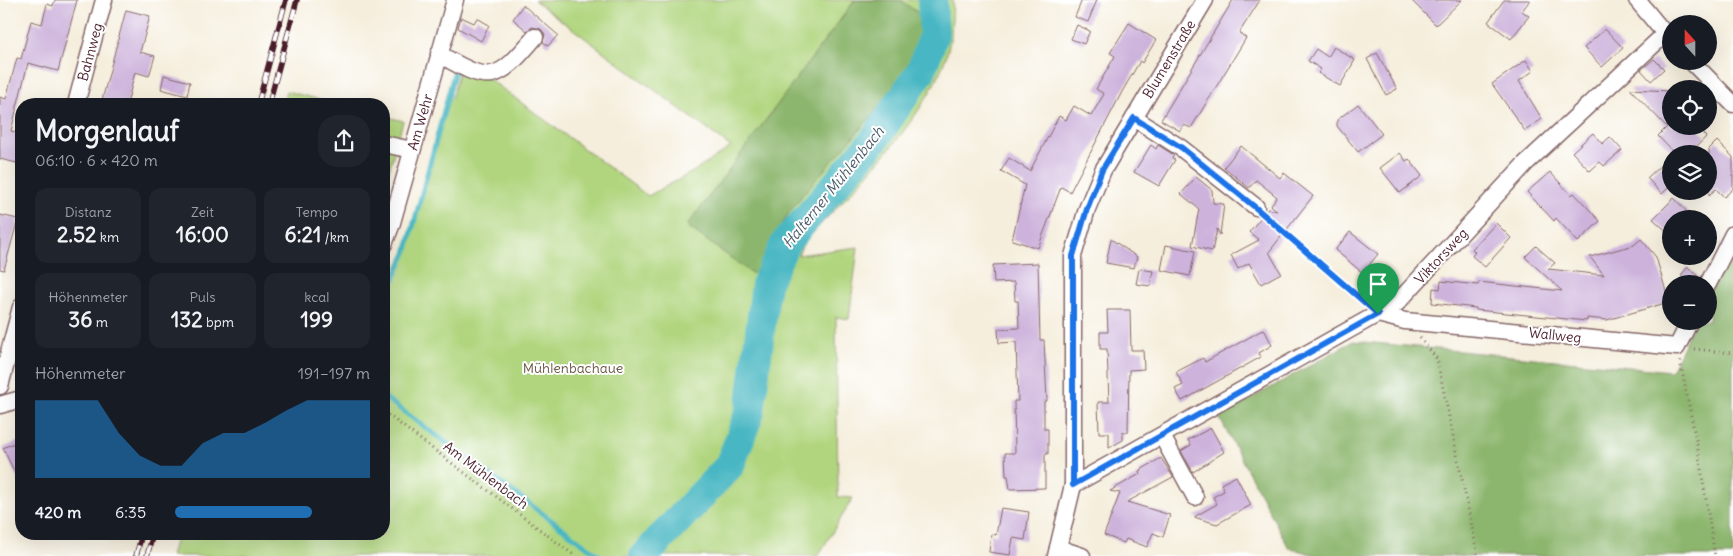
<!DOCTYPE html>
<html lang="de">
<meta charset="utf-8">
<style>
body{margin:0;font-family:Delius,sans-serif;background:#20242c;color:#f1f3f6;height:100vh;display:flex;flex-direction:column;font-size:19px;white-space:nowrap}
*{box-sizing:border-box;margin:0}
p{font-size:16px;color:#9ea1a6}
.icon{flex:none;width:28px;height:28px;fill:none;stroke:currentColor;stroke-width:2;stroke-linecap:round;stroke-linejoin:round}
.map{position:relative;flex:1;overflow:hidden}
.side{position:absolute;left:15px;top:98px;width:375px;height:442px;display:flex;flex-direction:column;background:#171b24;border-radius:20px;box-shadow:0 5px 20px #0002}
.side>*{flex:none}
.needle{width:32px;rotate:339deg}
.fabs{position:absolute;left:1662px;top:15px;display:grid;gap:10px}
.fabs a{display:grid;place-items:center;width:55px;height:55px;border-radius:50%;background:#171b24;box-shadow:0 5px 20px #0002;font-size:25px}
.pin{position:absolute;display:grid;place-items:center;width:42px;height:42px;color:#fff;margin:-51px -21px;border-radius:50% 50% 50% 0;rotate:-45deg;box-shadow:0 0 5px #0007}
.pin .icon{rotate:45deg}
.round{display:grid;place-items:center;flex:none;width:52px;height:52px;border-radius:20px;background:#20242c}
.overview{display:flex;align-items:center;justify-content:space-between;height:85px;padding:0 20px}
h1{font-size:28px;font-weight:800;line-height:38px}
.stats{display:grid;grid-template-columns:repeat(3,1fr);gap:8px;height:85px;padding:5px 20px}
.stats div{display:grid;align-content:center;border-radius:12px;background:#20242c;text-align:center}
.stats b{font-size:21px;font-weight:800}
.stats small{font-size:14px;font-weight:400}
.stats p{font-size:14px}
.chart{height:140px;padding:10px 20px}
.chart p{display:flex;justify-content:space-between}
.chart svg{width:100%;height:90px;margin-top:5px;fill:#1f6fb2;opacity:.7}
ul{padding:0 20px;list-style:none;font-size:16px}
li{display:grid;grid-template-columns:80px 60px 1fr;align-items:center;height:38px}
li i{height:12px;border-radius:6px;background:#1f6fb2}
.map>svg:first-child{display:block}
.green{fill:#b0d57e;stroke:#7d7a54}
.forest{fill:#8cb66d;stroke:#6b6a4c}
.lines{fill:none;stroke-linecap:round;stroke-linejoin:round}
.stream{stroke:#49b7c3;stroke-width:5}
.river{stroke:#49b7c3;stroke-width:30}
.building{fill:#cdb3dc}
.minor-casing{stroke:#866769;stroke-width:19}
.path{stroke:#866769;stroke-width:3;stroke-dasharray:1 4;stroke-linecap:butt}
.minor{stroke:#fff;stroke-width:16}
.rail-casing{stroke:#4a1f2b;stroke-width:5.5}
.rail{stroke:#fff;stroke-width:4;stroke-dasharray:11;stroke-linecap:butt}
.route-casing{stroke:#fff;stroke-width:10}
.route{stroke:#1a73e8;stroke-width:6}
.labels{text-anchor:middle;dominant-baseline:central;stroke-width:4;stroke-linejoin:round;paint-order:stroke}
.street-label{font-size:14px;fill:#4a1f2b;stroke:#fff}
.park-label{font-size:14px;fill:#695644;stroke:#fff}
.water-label{font-size:15px;font-style:italic;fill:#4a5c68;stroke:#fff}
</style>
<div class="map">
<svg width="1733" height="556" viewBox="0 0 1733 556">
<rect width="100%" height="100%" fill="#fff"/>
<filter id="ink" filterUnits="userSpaceOnUse"><feTurbulence type="fractalNoise" baseFrequency=".02" numOctaves="2"/><feDisplacementMap in="SourceGraphic" scale="10" xChannelSelector="R" yChannelSelector="G"/><feConvolveMatrix kernelMatrix="1 2 1 2 8 2 1 2 1" color-interpolation-filters="sRGB"/></filter>
<filter id="wash" filterUnits="userSpaceOnUse"><feTurbulence type="fractalNoise" baseFrequency=".0096" numOctaves="4" result="noise"/><feDisplacementMap in="SourceGraphic" scale="20" xChannelSelector="R" yChannelSelector="G"/><feGaussianBlur stdDeviation="1.12" result="paint"/><feColorMatrix in="noise" values="0 0 0 0 0 0 0 0 0 0 0 0 0 0 0 0 0 1.4 0 .05"/><feComposite in="paint" operator="in"/></filter>
<g filter="url(#wash)">
<rect width="100%" height="100%" fill="#f5eedc"/>
<g class="green">
<path d="M534,0H953C952,19 952,39 946,57C924,122 851,192 804,242L798,255L858,247L849,319L836,317L838,497L853,498L818,556H171L177,534H384V293L407,248L446,102L452,97L462,59L648,196L698,169L731,147Z"/>
<path d="M286,91L336,104H283Z"/>
<path d="M384,116L403,121L384,188Z"/>
</g>
<g class="forest">
<path d="M855,0H900L924,17C921,81 824,161 787,216C775,236 767,257 760,279L687,226Z"/>
<path d="M1733,242V556H1319L1289,548L1219,417L1353,341L1671,371L1695,321H1709V293Z"/>
</g>
<g class="lines">
<g class="stream">
<path d="M384,300L406,253L456,66"/>
<path d="M384,397L600,556"/>
</g>
<path class="river" d="M644,556L730,465L750,411L766,284L786,242L874,140L921,71L934,34L932,0"/>
</g>
<g id="blocks">
<g class="building">
<path d="M55,0H77L58,71L28,63L11,131L21,134V164L0,159V97L6,99L17,58L21,59L31,21L42,24L47,4L53,6Z"/>
<path d="M1082,0H1097L1088,22L1075,17Z"/>
<path d="M1233,0H1260L1239,33L1246,38L1191,128L1184,125L1180,131L1161,120Z"/>
<path d="M1411,0H1462L1436,25Z"/>
<path d="M1504,0H1530L1522,11L1529,16L1511,39L1488,22Z"/>
<path d="M523,5L558,35L548,46L543,42L545,34L541,29L532,27L527,31L513,19Z"/>
<path d="M126,10L150,16L140,52L155,56L149,76L135,72L127,104H101Z"/>
<path d="M461,17L474,23L477,18L489,25L481,41L458,28Z"/>
<path d="M1129,23L1156,40L1142,63L1140,61L1123,90L1070,192L1061,187L1038,248L1012,240L1025,185L1001,171L1009,158L1030,171L1059,116L1066,120L1074,106L1091,116L1104,94L1096,89L1115,56L1110,53Z"/>
<path d="M1077,25L1090,31L1084,44L1071,39Z"/>
<path d="M1605,29L1623,48L1602,67L1584,48Z"/>
<path d="M1334,47L1355,60L1340,86L1318,73L1321,69L1308,61L1316,49L1328,57Z"/>
<path d="M1377,53L1397,89L1386,95L1367,59Z"/>
<path d="M1654,59L1664,69L1651,81L1641,70Z"/>
<path d="M1526,60L1533,71L1519,81L1542,119L1525,131L1492,84Z"/>
<path d="M164,75L190,82L187,96L161,89Z"/>
<path d="M1630,89L1671,91V126H1696L1706,137L1689,154H1675L1658,136L1667,127Z"/>
<path d="M1358,104L1382,134L1358,152L1337,126V120Z"/>
<path d="M1593,133L1602,144L1610,137L1622,150L1604,166L1600,162L1590,171L1572,152Z"/>
<path d="M1717,141L1733,157V189L1724,197L1716,189L1709,195V149Z"/>
<path d="M1151,145L1156,149L1158,145L1174,155L1172,158L1175,160L1159,186L1134,172Z"/>
<path d="M1241,146L1280,178L1284,173L1313,196L1269,252L1281,273L1261,284L1249,263L1238,269L1231,255L1259,240L1249,232L1268,209L1277,211L1271,205L1277,197L1256,180L1249,188L1224,167Z"/>
<path d="M1400,153L1406,161L1409,159L1422,176L1400,193L1380,168Z"/>
<path d="M1661,165L1671,176V185L1662,194L1647,178Z"/>
<path d="M1550,172L1571,195L1574,193L1600,221L1578,242L1556,218L1554,221L1527,192Z"/>
<path d="M1196,177L1212,190L1213,203L1224,204L1220,235L1217,229L1212,251L1192,246L1199,209L1181,194Z"/>
<path d="M1674,198L1694,219H1671V235L1653,219Z"/>
<path d="M0,215L18,219L4,270L0,269Z"/>
<path d="M1496,223L1511,238L1485,267L1472,256L1475,252L1472,249Z"/>
<path d="M1350,232L1378,254L1363,273L1335,250Z"/>
<path d="M1111,239L1137,257L1134,268L1106,263Z"/>
<path d="M1641,239L1656,257L1669,302L1607,320L1587,318V321L1476,310V308L1432,303L1433,288L1440,289L1441,281L1478,285L1479,282L1562,291L1525,257L1536,246L1555,263L1548,269L1604,275L1590,257L1634,245Z"/>
<path d="M1166,245L1195,251L1190,276L1161,270Z"/>
<path d="M1038,263L1040,340H1044L1047,401H1044V429H1048V454H1045V488L1010,489L1008,476H1006L1005,453H1015L1014,401H1018L1016,342L999,343L998,329L1019,328L1018,301H1015L1014,282L994,283L993,265Z"/>
<path d="M1688,267L1699,277L1693,284H1686L1682,280V274Z"/>
<path d="M1139,269L1153,271L1150,286L1136,284Z"/>
<path d="M1107,310H1130L1131,350H1143L1144,369L1129,370L1128,432H1123V440L1109,448V433H1099L1098,402H1109L1107,349H1100V332H1108Z"/>
<path d="M1264,329L1272,345L1259,353L1261,357L1182,401L1175,389L1183,385L1176,372L1203,358L1205,362Z"/>
<path d="M1211,428L1224,452L1193,472L1181,451L1191,445L1188,440Z"/>
<path d="M21,440V486L3,448Z"/>
<path d="M1161,458L1173,477L1127,502L1170,515L1163,537L1153,533L1147,547L1126,539L1124,543L1104,535L1120,493L1110,491L1140,474L1139,471Z"/>
<path d="M1236,476L1251,505L1217,524L1194,517L1217,504L1213,497L1224,491L1221,484Z"/>
<path d="M1001,508L1029,512L1025,540L1013,538L1010,555L989,552L991,534L996,535Z"/>
</g>
</g>
</g>
<g filter="url(#ink)">
<use href="#blocks" fill-opacity="0" stroke="#866769" stroke-width="1"/>
<g class="lines">
<g class="minor-casing">
<g id="minor">
<path d="M1637,0L1671,41"/>
<path d="M439,54C491,84 496,83 535,37"/>
<path d="M1691,61L1733,104"/>
<path d="M76,104L104,0"/>
<path d="M1134,118L1181,148L1256,207"/>
<path d="M384,144L412,150"/>
<path d="M384,244L391,226L455,0"/>
<path d="M1708,284L1733,234"/>
<path d="M1378,314L1405,321L1677,347L1690,321"/>
<path d="M0,386L21,307"/>
<path d="M0,405L21,399"/>
<path d="M1162,436L1195,497"/>
<path d="M1073,485L1397,303L1525,164L1665,34"/>
<path d="M1058,548L1082,556"/>
<path d="M1056,556L1073,485V256L1087,209L1103,170L1205,0"/>
</g>
</g>
<g class="path">
<path d="M1268,218L1367,304"/>
<path d="M1420,338L1437,359L1478,556"/>
<path d="M1694,349L1733,353"/>
<path d="M1680,361L1698,450L1715,556"/>
<path d="M384,412L575,556"/>
</g>
<use href="#minor" class="minor"/>
<g class="rail-casing">
<g id="rail">
<path d="M258,104L286,0"/>
<path d="M269,104L297,0"/>
<path d="M136,556L142,534"/>
<path d="M147,556L153,534"/>
</g>
</g>
<use href="#rail" class="rail"/>
</g>
</g>
<g class="lines" filter="url(#ink)">
<g class="route-casing">
<path id="route" d="M1134,118L1182,148L1256,208L1378,314L1073,485V256L1087,209L1102,170Z"/>
</g>
<use href="#route" class="route"/>
</g>
<g class="labels">
<g class="street-label">
<text transform="translate(90 52) rotate(-75)">Bahnweg</text>
<text transform="translate(1169 59) rotate(-59)">Blumenstraße</text>
<text transform="translate(420 122) rotate(-74)">Am Wehr</text>
<text transform="translate(1441 256) rotate(-47)">Viktorsweg</text>
<text transform="translate(1555 335) rotate(6)">Wallweg</text>
<text transform="translate(486 475) rotate(37)">Am Mühlenbach</text>
</g>
<g class="park-label">
<text x="573" y="368">Mühlenbachaue</text>
</g>
<g class="water-label">
<text transform="translate(833 187) rotate(-51)">Halterner Mühlenbach</text>
</g>
</g>
</svg>
<div class="fabs">
<a><svg class="needle" viewBox="-14 -14 28 28"><path d="M0-13l5 13h-10z" fill="#e53935"/><path d="M0 13l5-13h-10z" fill="#9ea1a6"/></svg></a>
<a><svg class="icon" aria-label="locate" viewBox="0 0 24 24"><circle cx="12" cy="12" r="6"/><path d="M12 2v4M12 18v4M2 12h4M18 12h4"/></svg></a>
<a><svg class="icon" aria-label="layers" viewBox="0 0 24 24"><path d="M12 4l9 5-9 5-9-5zM3 14l9 5 9-5"/></svg></a>
<a>+</a>
<a>−</a>
</div>
<div class="pin" style="left:1378px;top:314px;background:#1e9e55"><svg class="icon" aria-label="arrive" viewBox="0 0 24 24"><path d="M6 21V4h12l-3 4 3 4H6"/></svg></div>
<section class="side">
<div class="overview"><div><h1>Morgenlauf</h1><p>06:10 · 6 × 420 m</p></div><a class="round"><svg class="icon" aria-label="share" viewBox="0 0 24 24"><path d="M12 15V3M7 8l5-5 5 5M5 13v7h14v-7"/></svg></a></div>
<div class="stats">
<div><p>Distanz</p><b>2.52<small> km</small></b></div>
<div><p>Zeit</p><b>16:00</b></div>
<div><p>Tempo</p><b>6:21<small> /km</small></b></div>
</div>
<div class="stats">
<div><p>Höhenmeter</p><b>36<small> m</small></b></div>
<div><p>Puls</p><b>132<small> bpm</small></b></div>
<div><p>kcal</p><b>199</b></div>
</div>
<div class="chart"><p><span>Höhenmeter</span>191–197 m</p>
<svg viewBox="0 0 160 44" preserveAspectRatio="none"><path d="M0 44V6L10 6L20 6L30 6L40 22L50 33L60 38L70 38L80 27L90 22L100 22L110 17L120 11L130 6L140 6L150 6L160 6V44z"/></svg>
</div>
<ul>
<li><b>420 m</b>6:35<i style="width:70%"></i></li>
</ul>
</section>
</div>
